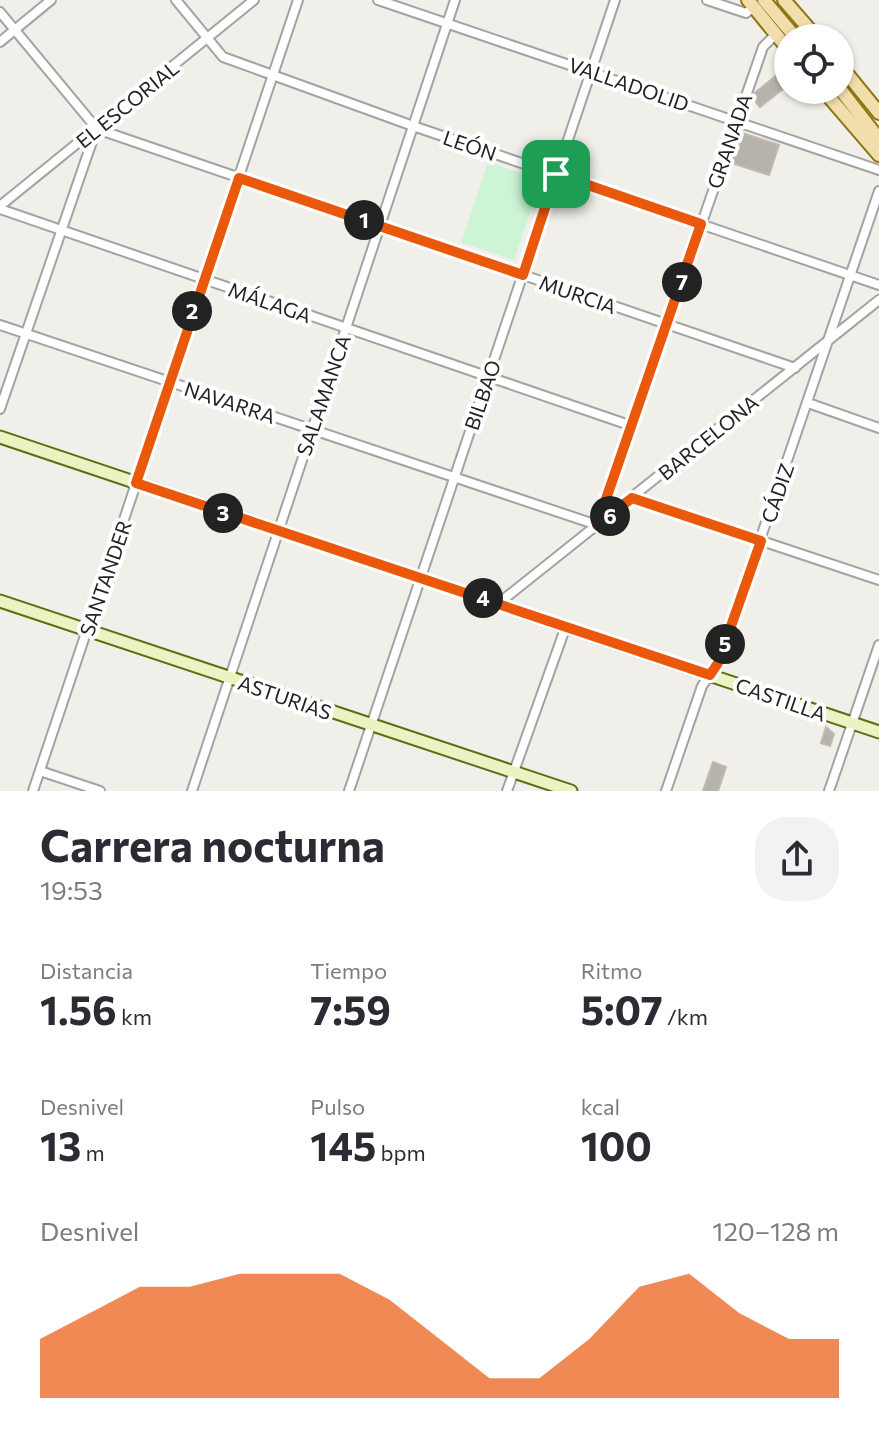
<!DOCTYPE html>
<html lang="es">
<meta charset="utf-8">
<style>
body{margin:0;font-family:Commissioner,sans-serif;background:#f2f2f3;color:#2b2b33;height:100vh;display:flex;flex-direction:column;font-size:30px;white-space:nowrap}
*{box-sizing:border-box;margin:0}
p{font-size:26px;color:#7c7c81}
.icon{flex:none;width:44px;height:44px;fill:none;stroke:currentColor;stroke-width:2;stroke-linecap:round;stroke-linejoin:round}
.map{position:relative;height:791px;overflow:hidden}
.side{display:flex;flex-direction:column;background:#fff;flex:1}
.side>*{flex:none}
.controls{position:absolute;left:774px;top:24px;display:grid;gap:16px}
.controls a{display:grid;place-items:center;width:80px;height:80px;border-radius:50%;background:#fff;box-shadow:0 2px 6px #0004;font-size:40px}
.pin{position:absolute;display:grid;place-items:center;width:68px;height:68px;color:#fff;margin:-34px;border-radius:16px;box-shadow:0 4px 12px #0006}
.km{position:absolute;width:40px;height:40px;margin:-20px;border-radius:50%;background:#222;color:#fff;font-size:22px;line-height:40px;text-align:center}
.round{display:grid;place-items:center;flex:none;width:84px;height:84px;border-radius:32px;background:#f2f2f3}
.summary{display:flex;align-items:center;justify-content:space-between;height:136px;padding:0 40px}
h1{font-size:44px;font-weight:700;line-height:60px}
.figures{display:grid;grid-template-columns:repeat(3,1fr);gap:12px;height:136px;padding:8px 40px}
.figures div{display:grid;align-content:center}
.figures b{font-size:40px;font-weight:700}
.figures small{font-size:22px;font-weight:400}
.figures p{font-size:22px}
.chart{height:224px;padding:16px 40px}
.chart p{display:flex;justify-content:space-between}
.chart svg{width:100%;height:144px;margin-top:8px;fill:#ea580c;opacity:.7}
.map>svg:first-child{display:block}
.park{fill:#cdf4d5}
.building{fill:#b6b2ac;stroke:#c1b9ad;stroke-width:2}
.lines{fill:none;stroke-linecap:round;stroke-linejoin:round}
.street-casing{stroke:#a3a3a3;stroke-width:12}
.secondary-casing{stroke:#586f12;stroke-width:15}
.primary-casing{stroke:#8d7512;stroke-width:16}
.street{stroke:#fff;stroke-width:8}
.secondary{stroke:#ebf3c5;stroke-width:11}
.primary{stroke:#f2dead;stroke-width:12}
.route-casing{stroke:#fff;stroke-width:16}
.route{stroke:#ea580c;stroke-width:10}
.labels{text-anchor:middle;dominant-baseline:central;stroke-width:8;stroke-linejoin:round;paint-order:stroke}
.street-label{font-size:20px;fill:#222;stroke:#fff}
</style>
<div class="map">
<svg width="879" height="791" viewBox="0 0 879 791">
<rect width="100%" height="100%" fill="#f1efea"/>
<path class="park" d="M488,162L541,180L514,260L461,242Z"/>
<g class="building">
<path d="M788,66V85L760,107L751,96Z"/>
<path d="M739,132L779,145L769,175L729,162Z"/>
<path d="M826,727L834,734L830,746L821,743Z"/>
<path d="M713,762L726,767L718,791H703Z"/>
</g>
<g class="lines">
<g class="street-casing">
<g id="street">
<path d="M176,0L223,57L413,126L879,285"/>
<path d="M378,0L879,170"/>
<path d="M707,0L746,13L754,7"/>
<path d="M0,12L97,129L795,368"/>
<path d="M0,42L51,0"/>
<path d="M0,206L254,0"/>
<path d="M0,209L632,426"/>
<path d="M0,325L597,525L763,47L776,34"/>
<path d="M808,403L879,428"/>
<path d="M0,409L96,130"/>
<path d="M632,498L879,580"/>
<path d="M499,603L879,300"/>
<path d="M40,771L100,791"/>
<path d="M33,791L298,0"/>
<path d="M192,791L455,0"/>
<path d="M349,791L615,0"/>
<path d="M507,791L566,626"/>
<path d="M666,791L702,686L718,663L879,191"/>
<path d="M829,791L879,645"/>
</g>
</g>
<g class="secondary-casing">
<g id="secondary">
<path d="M0,437L879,732"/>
<path d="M0,601L571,791"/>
</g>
</g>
<g class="primary-casing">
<g id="primary">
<path d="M748,0L788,49"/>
<path d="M764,0L796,38"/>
<path d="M784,0L817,38"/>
<path d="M840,65L879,113"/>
<path d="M840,89L879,139"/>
<path d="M823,90L879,155"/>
</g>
</g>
<use href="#street" class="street"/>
<use href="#secondary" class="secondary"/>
<use href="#primary" class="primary"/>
</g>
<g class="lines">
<g class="route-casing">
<path id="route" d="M556,174L701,224L597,525L632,498L761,541L718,663L710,675L136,483L239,178L523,275Z"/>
</g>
<use href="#route" class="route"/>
</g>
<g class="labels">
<g class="street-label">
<text transform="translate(629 84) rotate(19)">VALLADOLID</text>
<text transform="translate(127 104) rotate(-39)">EL ESCORIAL</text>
<text transform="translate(729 141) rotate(-71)">GRANADA</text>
<text transform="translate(470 145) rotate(19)">LEÓN</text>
<text transform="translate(578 294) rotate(19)">MURCIA</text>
<text transform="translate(270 302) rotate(19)">MÁLAGA</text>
<text transform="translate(323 395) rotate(-71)">SALAMANCA</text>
<text transform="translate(482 395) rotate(-71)">BILBAO</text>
<text transform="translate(230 402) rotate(18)">NAVARRA</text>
<text transform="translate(708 437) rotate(-39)">BARCELONA</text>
<text transform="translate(777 493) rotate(-71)">CÁDIZ</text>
<text transform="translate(105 578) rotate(-71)">SANTANDER</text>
<text transform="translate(285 697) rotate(19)">ASTURIAS</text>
<text transform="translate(781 699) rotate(19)">CASTILLA</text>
</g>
</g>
</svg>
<div class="controls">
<a><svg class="icon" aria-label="locate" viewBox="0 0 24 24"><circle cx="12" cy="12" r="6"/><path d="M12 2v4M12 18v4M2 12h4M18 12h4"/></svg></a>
</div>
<div class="pin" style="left:556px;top:174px;background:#1e9e55"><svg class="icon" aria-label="arrive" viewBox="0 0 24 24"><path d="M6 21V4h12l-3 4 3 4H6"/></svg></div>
<b class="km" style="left:364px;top:220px">1</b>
<b class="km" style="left:192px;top:311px">2</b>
<b class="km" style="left:223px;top:513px">3</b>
<b class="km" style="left:483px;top:598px">4</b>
<b class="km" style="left:725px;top:644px">5</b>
<b class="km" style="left:610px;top:516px">6</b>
<b class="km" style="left:682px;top:282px">7</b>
</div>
<section class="side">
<div class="summary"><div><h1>Carrera nocturna</h1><p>19:53</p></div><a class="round"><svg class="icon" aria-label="share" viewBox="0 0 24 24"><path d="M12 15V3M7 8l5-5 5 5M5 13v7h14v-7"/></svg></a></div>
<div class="figures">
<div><p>Distancia</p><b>1.56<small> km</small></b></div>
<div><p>Tiempo</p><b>7:59</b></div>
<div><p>Ritmo</p><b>5:07<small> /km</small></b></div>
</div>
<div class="figures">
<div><p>Desnivel</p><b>13<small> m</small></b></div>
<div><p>Pulso</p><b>145<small> bpm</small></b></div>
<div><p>kcal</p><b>100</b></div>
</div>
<div class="chart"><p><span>Desnivel</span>120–128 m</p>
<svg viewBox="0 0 160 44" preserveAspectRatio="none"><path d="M0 44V26L10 18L20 10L30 10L40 6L50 6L60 6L70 14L80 26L90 38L100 38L110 26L120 10L130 6L140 18L150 26L160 26V44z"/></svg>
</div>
</section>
